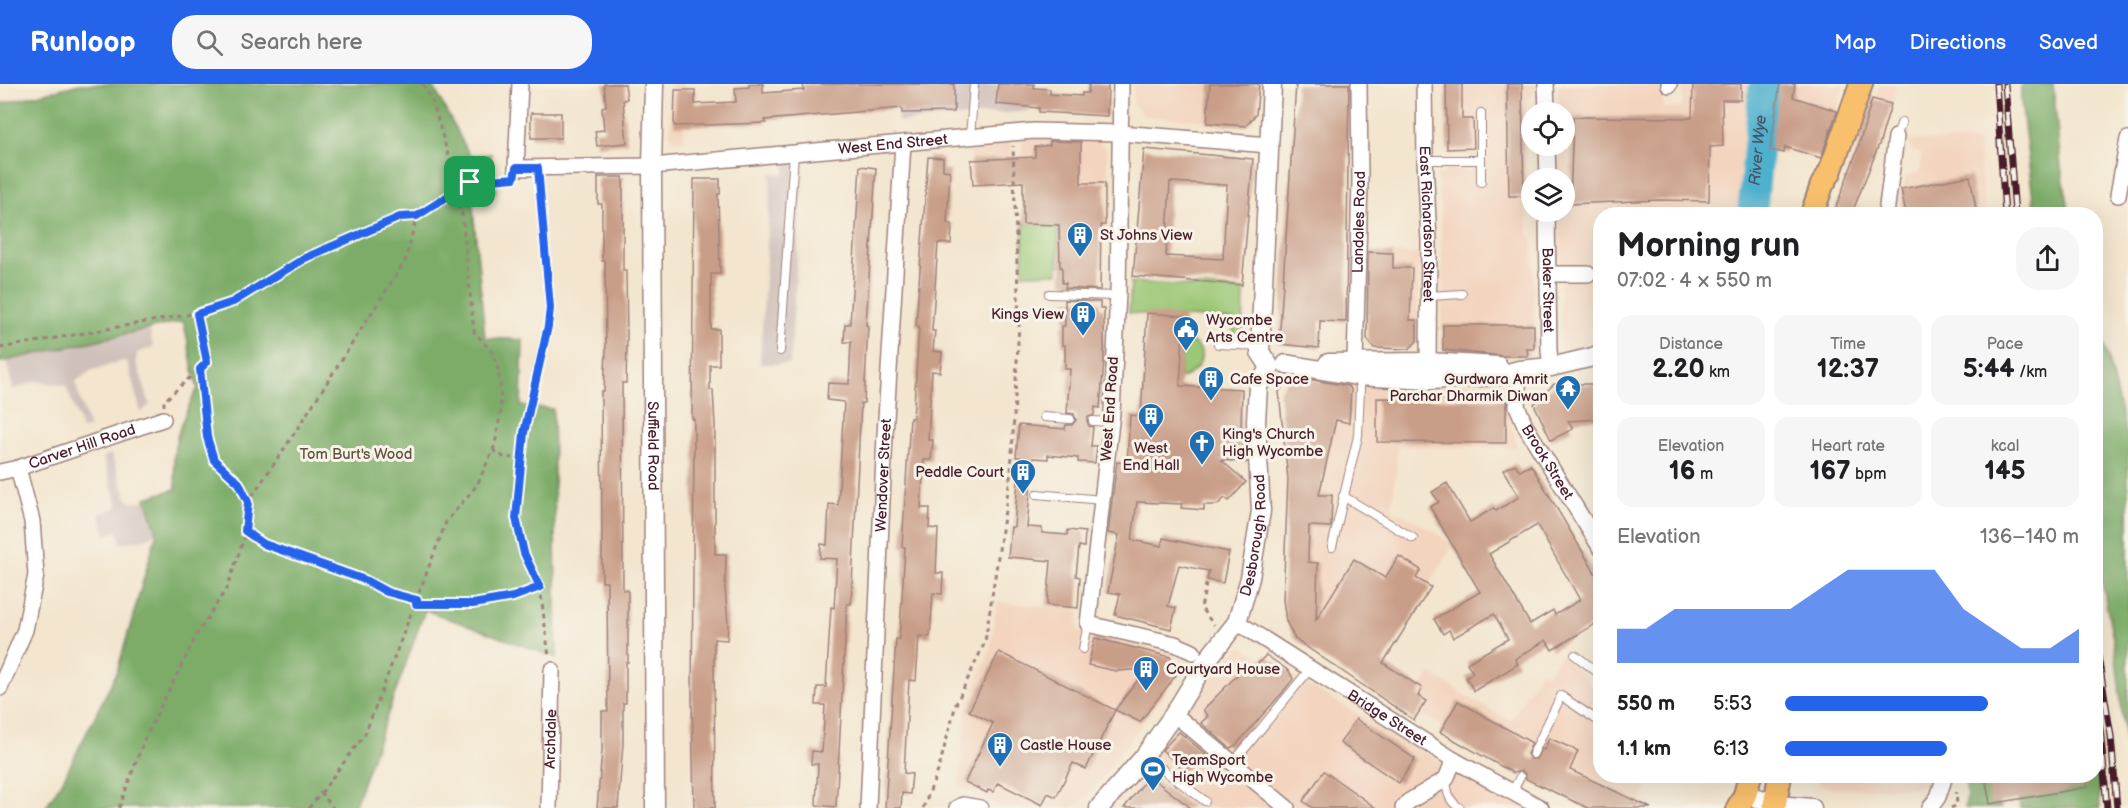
<!DOCTYPE html>
<meta charset="utf-8">
<style>
body{margin:0;font-family:"Balsamiq Sans",sans-serif;background:#f6f6f6;color:#202124;height:100vh;display:flex;flex-direction:column;font-size:22px;white-space:nowrap}
*{box-sizing:border-box;margin:0}
p{font-size:20px;color:#757577}
.icon{flex:none;width:33px;height:33px;fill:none;stroke:currentColor;stroke-width:2;stroke-linecap:round;stroke-linejoin:round}
.map{position:relative;flex:1;overflow:hidden}
.details{position:absolute;left:1593px;top:123px;width:510px;height:576px;display:flex;flex-direction:column;background:#fff;border-radius:24px;box-shadow:0 6px 24px #0002}
.details>*{flex:none}
.tools{position:absolute;left:1521px;top:18px;display:grid;gap:12px}
.tools a{display:grid;place-items:center;width:54px;height:54px;border-radius:50%;background:#fff;box-shadow:0 6px 24px #0002;font-size:30px}
.pin{position:absolute;display:grid;place-items:center;width:51px;height:51px;color:#fff;margin:-26px;border-radius:12px;box-shadow:0 3px 9px #0006}
.round{display:grid;place-items:center;flex:none;width:63px;height:63px;border-radius:24px;background:#f6f6f6}
.headline{display:flex;align-items:center;justify-content:space-between;height:102px;padding:0 24px}
h1{font-size:33px;font-weight:700;line-height:45px}
.metrics{display:grid;grid-template-columns:repeat(3,1fr);gap:9px;height:102px;padding:6px 24px}
.metrics div{display:grid;align-content:center;border-radius:15px;background:#f6f6f6;text-align:center}
.metrics b{font-size:26px;font-weight:700}
.metrics small{font-size:16px;font-weight:400}
.metrics p{font-size:16px}
.chart{height:168px;padding:12px 24px}
.chart p{display:flex;justify-content:space-between}
.chart svg{width:100%;height:108px;margin-top:6px;fill:#2563eb;opacity:.7}
ul{padding:0 24px;list-style:none;font-size:20px}
li{display:grid;grid-template-columns:96px 72px 1fr;align-items:center;height:45px}
li i{height:15px;border-radius:8px;background:#2563eb}
header{display:flex;align-items:center;gap:36px;box-sizing:border-box;height:84px;padding:0 30px;background:#2563eb;color:#fff}
header strong{font-size:28px}
nav{display:flex;gap:33px;margin-inline-start:auto;font-size:21px}
.search{width:420px;height:54px;background:#f6f6f6;display:flex;align-items:center;gap:15px;box-sizing:border-box;padding:0 21px;border-radius:24px;color:#757577;font-size:22px}
.map>svg:first-child{display:block}
.built{fill:#f3d4be}
.industrial{fill:#cfc0ba}
.green{fill:#9bc876;stroke:#727450;stroke-width:1.5}
.forest{fill:#7cac67;stroke:#636649;stroke-width:1.5}
.lines{fill:none;stroke-linecap:round;stroke-linejoin:round}
.river{stroke:#4eb0cd;stroke-width:30}
.building{fill:#c99e88;fill-rule:evenodd}
.service-casing{stroke:#9e827c;stroke-width:10}
.minor-casing{stroke:#9e827c;stroke-width:18}
.tertiary-casing{stroke:#9e827c;stroke-width:21}
.primary-casing{stroke:#9e827c;stroke-width:26}
.path{stroke:#9e827c;stroke-width:3;stroke-dasharray:4.5 4.5;stroke-linecap:butt}
.service{stroke:#fff;stroke-width:8}
.minor{stroke:#fff;stroke-width:15}
.tertiary{stroke:#fff;stroke-width:18}
.primary{stroke:#f8bf6c;stroke-width:22}
.rail-casing{stroke:#4a1f2b;stroke-width:7}
.rail{stroke:#f7f3e8;stroke-width:4.5;stroke-dasharray:14;stroke-linecap:butt}
.route-casing{stroke:#fff;stroke-width:12}
.route{stroke:#2563eb;stroke-width:8}
.labels{text-anchor:middle;dominant-baseline:central;stroke-width:6;stroke-linejoin:round;paint-order:stroke}
.street-label{font-size:15px;fill:#4a1f2b;stroke:#f7f3e8}
.poi-label{font-size:15px;fill:#4a1f2b;stroke:#f7f3e8;text-anchor:start}
.park-label{font-size:15px;fill:#625242;stroke:#f7f3e8}
.water-label{font-size:16px;font-style:italic;fill:#4b5264;stroke:#f7f3e8}
</style>
<header>
<strong>Runloop</strong>
<div class="search"><svg class="icon" aria-label="search" viewBox="0 0 24 24"><circle cx="10" cy="10" r="6"/><path d="M15 15l6 6"/></svg>Search here</div>
<nav><a>Map</a><a>Directions</a><a>Saved</a></nav>
</header>
<div class="map">
<svg width="2128" height="724" viewBox="0 0 2128 724">
<rect width="100%" height="100%" fill="#f7f3e8"/>
<filter id="ink" filterUnits="userSpaceOnUse"><feTurbulence type="fractalNoise" baseFrequency=".0167" numOctaves="2"/><feDisplacementMap in="SourceGraphic" scale="12" xChannelSelector="R" yChannelSelector="G"/><feConvolveMatrix kernelMatrix="1 2 1 2 8 2 1 2 1" color-interpolation-filters="sRGB"/></filter>
<filter id="wash" filterUnits="userSpaceOnUse"><feTurbulence type="fractalNoise" baseFrequency=".008" numOctaves="4" result="noise"/><feDisplacementMap in="SourceGraphic" scale="24" xChannelSelector="R" yChannelSelector="G"/><feGaussianBlur stdDeviation="1.35" result="paint"/><feColorMatrix in="noise" values="0 0 0 0 0 0 0 0 0 0 0 0 0 0 0 0 0 1.4 0 .05"/><feComposite in="paint" operator="in"/></filter>
<g filter="url(#wash)">
<rect width="100%" height="100%" fill="#f3e5ce"/>
<g class="built">
<path d="M671,0H685L684,56H674L670,50Z"/>
<path d="M1133,0H1262L1259,29L1250,40L1145,32L1133,21Z"/>
<path d="M1446,0H1541L1526,17L1528,150L1533,156L1534,273H1443L1441,127L1437,91L1443,90V85H1464L1470,89L1469,70H1447Z"/>
<path d="M1558,0H1662L1663,24L1682,23V0H1755L1740,90L1737,130H1600V263L1567,271L1561,267L1560,128H1564V94H1559V62H1564V28H1559Z"/>
<path d="M1774,0H1845L1822,74L1767,66Z"/>
<path d="M1880,0H1896L1885,65L1861,57Z"/>
<path d="M1095,53L1107,66L1109,145L1063,144L1062,141L1023,140L1022,54Z"/>
<path d="M1011,56V100L970,99L971,59Z"/>
<path d="M1906,56L1978,57L1985,130H1900L1905,95L1911,90L1920,88L1921,70L1913,67Z"/>
<path d="M1839,114L1878,129V130H1834Z"/>
<path d="M1369,168L1419,170L1417,257L1409,265L1374,264L1367,256Z"/>
<path d="M1293,286L1342,295L1500,301L1508,321L1517,363H1398L1392,425L1437,449L1453,462L1366,599L1291,548L1282,529L1287,484L1285,383L1281,303Z"/>
<path d="M997,518L1079,526L1078,546L1171,569L1179,589L1103,694L1081,718L1072,724H1004L959,701L966,627L990,567Z"/>
<path d="M1241,562L1423,668L1531,724H1105L1220,583Z"/>
<path d="M1561,571L1593,603L1600,600V692H1653L1637,724H1598L1408,624L1431,589L1468,613L1510,637L1541,587L1547,590Z"/>
<path d="M1811,692H1810H1932V694L1924,700L1913,704L1836,705L1823,702Z"/>
</g>
<g class="industrial">
<path d="M896,0H1031L1029,27L898,38Z"/>
<path d="M804,73L790,280H760L771,89L785,90L786,75Z"/>
<path d="M150,245L153,263L137,269L136,277L150,320L141,329L127,278L122,277L90,287L75,298L89,344L82,345L66,302L36,297L13,306L5,269Z"/>
<path d="M111,370L127,415L134,419L149,415L158,449L146,455L121,459L118,447L106,451L99,430L118,423L103,373Z"/>
</g>
<g class="green">
<path d="M1023,140L1058,141V189L1023,190Z"/>
<path d="M1131,198L1244,206L1243,251L1239,254H1234L1233,236L1129,229Z"/>
<path d="M1182,256C1213,259 1202,289 1180,294Z"/>
</g>
<g class="forest">
<path d="M80,0H432L470,72L491,70L496,108L472,112L485,254L523,256L521,322L553,325L557,574L425,526L354,724H45L63,696L117,588L157,448L146,414L176,405C176,394 173,382 174,371C176,347 187,325 198,304C190,282 190,259 183,237L0,278V20Z"/>
<path d="M2021,0H2053L2061,83L2070,130H2035L2021,17Z"/>
<path d="M2096,228L2128,356V681L2115,566L2096,466Z"/>
<path d="M2098,690L2100,724H2021L2018,714Z"/>
<path d="M1965,692H1978L2001,724H1965L1967,710Z"/>
</g>
<g class="lines">
<path class="river" id="s1" d="M1752,130L1764,0"/>
</g>
<g id="blocks">
<g class="building">
<path d="M604,0H625L627,15L623,16L627,59L597,62L595,47L604,46L602,23L606,22Z"/>
<path d="M749,0H763V9L804,6L803,0H954V28L902,29V24L765,36L766,39L674,42L675,6H695V20L736,18L735,4L749,3Z"/>
<path d="M998,0H1034V4L1050,5V10L1082,12V9H1088L1089,0H1108L1107,32L1039,28V24L996,20Z"/>
<path d="M1210,0H1259L1256,30L1246,42L1207,39Z"/>
<path d="M1296,0H1349L1346,238L1320,237L1319,264L1279,260Z"/>
<path d="M1446,0H1462V35H1473L1474,64L1447,65Z"/>
<path d="M1507,0H1522L1524,112H1509Z"/>
<path d="M1693,0H1741V16H1722L1723,62L1710,63L1709,117L1659,116L1570,120L1573,33L1692,34Z"/>
<path d="M1780,0H1795L1793,13L1837,27L1821,74L1785,63L1784,69L1770,66Z"/>
<path d="M1872,15L1891,20L1880,58L1852,129L1836,123L1858,64Z"/>
<rect x="531" y="29" width="30" height="25"/>
<path d="M1050,57L1081,58V99H1105V141H1101L1100,206L1065,204L1066,199H1062V183H1060L1059,141L1023,140V98L973,101L971,76L1035,73V63L1050,61Z"/>
<path d="M1144,65L1253,75L1242,201L1133,192ZM1170,98L1227,101L1223,175L1166,172Z"/>
<path d="M928,73L943,74V86L950,87L947,139L952,140L951,160L938,159L932,247H935L933,267L942,268L940,288L932,287L928,356H933L931,376H924L921,424H930L929,444L938,445L936,489H943L942,510L933,509L930,553L919,552L916,597L909,596L904,689L912,690L910,710L902,709L901,724H885L896,555H899L901,531L905,463H902L910,334H913L916,291L919,242H916Z"/>
<path d="M860,82L876,84L866,241L868,242L864,319H861L851,520H847L836,723L816,721L818,680H811L812,667L822,668L825,621H816L817,603H826L831,523L834,524L837,475L820,474L821,460L827,461L829,420L838,421L844,318L827,316L828,299L849,300L851,258H844L845,240H850Z"/>
<path d="M1970,92L1977,130H1906L1901,105Z"/>
<path d="M598,93H623V186H626L627,258L626,299H622L623,506H628V578H626V619H623V659L618,724H597L602,667V627H608L607,498H602V458L601,307H604L606,267L605,177H602V120H598Z"/>
<path d="M694,95H720V110H718L720,190H711V245H719V281H710V306H713L715,341V470H726L725,504L728,541L727,556L714,555L715,724H694L692,617L694,356V335H692Z"/>
<path d="M1368,168L1393,169V184H1412L1410,236H1417V257L1409,265L1374,264L1367,255Z"/>
<path d="M1065,216L1100,218V224H1104V277L1100,324L1095,323L1094,331L1088,333L1087,337L1089,342L1093,343L1091,362H1097L1095,379L1078,378V374L1048,371V375L1033,374L1027,443L1042,444V449L1067,451L1068,446L1085,448L1084,463L1079,462L1076,492L1080,493L1078,524L1047,521L1051,477L1008,473L1011,443H1014L1020,373H1016L1019,341L1065,345L1066,341H1072L1076,336L1074,330L1067,329L1070,285H1065V261H1062V242H1065Z"/>
<path d="M1147,229L1184,232L1180,302L1242,305L1241,348H1245L1247,378L1221,376L1246,398L1229,417L1225,414L1217,421H1204V426L1181,424L1182,420L1137,418L1132,456L1162,462L1163,454L1229,468L1223,499L1207,496L1209,487L1179,481L1168,522L1176,524L1171,545L1115,531L1120,510L1108,508L1119,451L1108,449L1117,378L1127,379L1130,331L1141,332Z"/>
<path d="M1443,241H1534V265H1527L1528,272H1504L1443,266Z"/>
<path d="M1290,292L1348,302L1351,305L1349,339L1336,336L1319,411H1332L1331,443L1309,442L1308,478L1318,479L1316,536L1354,475L1385,494L1399,472L1421,486L1416,494L1431,503L1383,579L1422,604L1418,612L1426,617L1414,636L1295,555L1286,537L1283,516L1288,395L1279,308Z"/>
<path d="M1554,300H1596L1598,335L1568,337L1573,345L1551,356L1534,320Z"/>
<path d="M1377,314L1506,316V359L1377,358Z"/>
<path d="M1515,380L1520,387L1531,381L1600,497V537L1552,566L1546,556L1515,575L1518,580L1474,607L1466,594L1473,589L1467,579L1508,555L1494,530L1453,554L1449,546L1443,550L1434,535L1480,508L1430,423L1439,418L1432,408L1447,399L1470,438L1494,424L1496,427L1519,413L1503,386ZM1537,441L1580,516L1555,531L1553,526L1530,540L1489,470Z"/>
<path d="M1095,554L1170,573L1177,590L1140,638L1115,626L1146,585L1116,587L1088,581Z"/>
<path d="M999,568L1115,626L1086,685L1073,679L1056,713L1048,709L1042,721L998,699L993,708L988,706L987,709L965,698L993,639L969,627Z"/>
<path d="M1266,571L1289,587L1293,595L1282,609L1236,661L1230,664L1201,639L1208,632L1203,626L1247,581L1252,586Z"/>
<path d="M1458,617L1532,659L1527,670L1530,675H1537L1542,665L1544,666L1549,654L1578,667L1570,686L1651,724H1588L1526,695L1525,690L1522,687L1513,689L1440,648Z"/>
<path d="M1356,635L1415,675L1399,699L1340,659Z"/>
<path d="M1179,648L1206,670L1195,682L1192,679L1184,687L1162,666Z"/>
<path d="M1324,687L1376,724H1313L1303,717Z"/>
<path d="M1149,692L1161,701L1191,724H1124Z"/>
<path d="M1985,692H2085L2088,703L1990,720Z"/>
</g>
</g>
</g>
<g filter="url(#ink)">
<use href="#blocks" fill-opacity="0" stroke="#9e827c" stroke-width="1.5"/>
<g class="lines">
<g class="service-casing">
<g id="service">
<path d="M1896,53L1902,38"/>
<path d="M970,54L974,0"/>
<path d="M1425,76H1481"/>
<path d="M1481,98V29"/>
<path d="M1049,210L1117,212"/>
<path d="M1429,212L1462,210"/>
<path d="M1218,260L1259,262"/>
<path d="M780,267L794,70"/>
<path d="M538,283L548,242L550,224L538,84"/>
<path d="M1044,333L1070,335"/>
<path d="M1093,337L1111,338"/>
<path d="M1037,410L1102,416"/>
<path d="M1343,412L1413,454"/>
<path d="M1332,463L1358,352L1360,304L1358,294"/>
<path d="M1083,565L1088,540"/>
<path d="M1575,571L1596,587L1600,585"/>
<path d="M1533,670L1561,612L1600,638"/>
<path d="M1143,674L1158,682L1205,717"/>
<path d="M1232,680L1310,585"/>
<path d="M1446,695C1447,707 1448,717 1460,724"/>
<path d="M1512,708L1520,693"/>
</g>
</g>
<g class="minor-casing">
<g id="minor">
<path id="s2" d="M520,0L516,84L652,82L1034,47L1120,49L1269,61"/>
<path d="M1121,0L1118,209L1112,329L1088,540L1175,560L1193,568"/>
<path id="s3" d="M1424,0L1425,76L1429,157L1428,278"/>
<path d="M1546,0L1547,28"/>
<path d="M1669,0V1"/>
<path d="M1547,62L1548,94"/>
<path d="M2118,111L2128,55"/>
<path id="s4" d="M1547,128L1549,267L1551,283"/>
<path d="M1886,130L1896,53"/>
<path d="M1547,190H1588"/>
<path id="s5" d="M1355,278L1360,97L1359,0"/>
<path id="s6" d="M1519,286L1517,322L1526,343L1600,463"/>
<path id="s7" d="M0,388L18,384L163,335"/>
<path id="s8" d="M1237,538L1454,676L1541,724"/>
<path d="M0,604L25,546L36,491L32,437L18,384"/>
<path d="M1174,630L1287,724"/>
<path id="s9" d="M549,724L552,586"/>
<path id="s10" d="M868,724L885,351L903,59"/>
<path d="M957,724L963,721L980,724"/>
<path d="M1403,724L1408,718L1446,695L1454,676"/>
<path d="M1930,724L1938,713L1945,692"/>
</g>
</g>
<g class="tertiary-casing">
<g id="tertiary">
<path id="s11" d="M654,0L652,82L655,724"/>
<path d="M1328,279L1428,278L1498,282"/>
<path d="M1286,280L1357,292L1430,296L1497,292L1519,286L1551,283L1593,273L1600,270"/>
<path d="M1745,711L1789,722L1812,724"/>
<path id="s12" d="M1099,724L1143,674L1174,630L1207,576L1237,538L1250,494L1261,427L1256,337L1258,302L1270,283L1260,268L1272,0"/>
</g>
</g>
<g class="primary-casing">
<g id="primary">
<path d="M1812,130L1822,101L1830,88L1861,0"/>
<path d="M1738,724L1745,711L1750,692"/>
<path d="M1774,724L1780,692"/>
</g>
</g>
<g class="path">
<path d="M423,0L433,19L458,105"/>
<path d="M0,264L197,229L233,218L305,174L400,133L417,132L470,98L505,95"/>
<path d="M200,285L207,353L214,376L239,399L248,418"/>
<path d="M164,322V317L207,278L197,229"/>
<path d="M493,366L505,374L521,373"/>
<path d="M245,447L264,460L365,496L387,508L417,516"/>
<path d="M1206,500L1201,524L1214,541"/>
<path d="M540,503L549,573"/>
<path d="M416,520H473L513,512L540,503C529,481 518,459 516,434C514,390 528,336 536,292"/>
<path d="M321,709L365,650L446,438L477,401L495,361L501,326L500,296L494,270L474,248L462,130L451,109"/>
<path d="M119,724L145,654L197,550L227,504L244,454L248,418L290,356L405,177L417,132"/>
<path d="M309,724L321,709L333,724"/>
<path d="M923,724L938,687L956,620L985,558L1011,387L1019,240L1013,62"/>
<path d="M1951,724L1957,721L1956,708"/>
</g>
<use href="#service" class="service"/>
<use href="#minor" class="minor"/>
<use href="#tertiary" class="tertiary"/>
<use href="#primary" class="primary"/>
<g class="rail-casing">
<g id="rail">
<path d="M1996,0L2005,130"/>
<path d="M2005,0L2015,130"/>
<path d="M2096,560L2111,652L2117,724"/>
<path d="M2096,618L2101,653L2107,724"/>
</g>
</g>
<use href="#rail" class="rail"/>
</g>
</g>
<g class="lines" filter="url(#ink)">
<g class="route-casing">
<path id="route" d="M516,84H538L550,224L548,242L524,349L516,434L524,469L540,503L513,513L473,520H416L417,516L387,508L365,496L264,460L245,447L248,418L239,399L214,376L207,353L200,285L207,278L197,230L233,218L305,174L400,133L417,132L470,98L514,94Z"/>
</g>
<use href="#route" class="route"/>
</g>
<defs>
<g id="building-pin" transform="scale(1.35)"><path d="M0 17L-7.5 6A9.5 9.5 0 1 1 7.5 6Z" fill="#1f6fb2" stroke="#f7f3e8"/><path d="M-4-6H4V6H1V3H-1V6H-4ZM-2.5-4.3h1.7v1.8h-1.7ZM.8-4.3h1.7v1.8H.8ZM-2.5-1h1.7V.8h-1.7ZM.8-1h1.7V.8H.8Z" fill="#fff"/></g>
<g id="civic-pin" transform="scale(1.35)"><path d="M0 17L-7.5 6A9.5 9.5 0 1 1 7.5 6Z" fill="#1f6fb2" stroke="#f7f3e8"/><path d="M-.6-6.5H3V-4.5H.6V-3L4-1V1h2V6H-6V1h2V-1L-.6-3ZM-1.2 2.5V6h2.4V2.5Z" fill="#fff"/></g>
<g id="temple-pin" transform="scale(1.35)"><path d="M0 17L-7.5 6A9.5 9.5 0 1 1 7.5 6Z" fill="#1f6fb2" stroke="#f7f3e8"/><path d="M0-6L5-2H3V0L6.5 2.5H4V6H1.5V3h-3V6H-4V2.5H-6.5L-3 0V-2H-5Z" fill="#fff"/></g>
<g id="church-pin" transform="scale(1.35)"><path d="M0 17L-7.5 6A9.5 9.5 0 1 1 7.5 6Z" fill="#1f6fb2" stroke="#f7f3e8"/><path d="M-1.2-6h2.4v3.5h3.3v2.4h-3.3V6h-2.4V-.1h-3.3v-2.4h3.3Z" fill="#fff"/></g>
<g id="stadium-pin" transform="scale(1.35)"><path d="M0 17L-7.5 6A9.5 9.5 0 1 1 7.5 6Z" fill="#1f6fb2" stroke="#f7f3e8"/><path d="M0-5a6.5 5 0 1 0 0 10a6.5 5 0 1 0 0-10ZM-3.5-1.8h7v3.6h-7Z" fill="#fff"/></g>
</defs>
<g fill-rule="evenodd">
<use href="#building-pin" x="1080" y="151"/>
<use href="#building-pin" x="1083" y="230"/>
<use href="#civic-pin" x="1186" y="245"/>
<use href="#building-pin" x="1211" y="295"/>
<use href="#temple-pin" x="1568" y="304"/>
<use href="#building-pin" x="1151" y="332"/>
<use href="#church-pin" x="1202" y="359"/>
<use href="#building-pin" x="1023" y="388"/>
<use href="#building-pin" x="1146" y="585"/>
<use href="#building-pin" x="1000" y="661"/>
<use href="#stadium-pin" x="1153" y="685"/>
</g>
<g class="labels">
<g class="street-label">
<text stroke="none"><textPath href="#s2" startOffset="462">West End Street</textPath></text>
<text stroke="none"><textPath href="#s5" startOffset="140">Landales Road</textPath></text>
<text stroke="none"><textPath href="#s3" startOffset="140">East Richardson Street</textPath></text>
<text stroke="none"><textPath href="#s4" startOffset="78">Baker Street</textPath></text>
<text transform="translate(1110 325) rotate(-86)">West End Road</text>
<text stroke="none"><textPath href="#s7" startOffset="86">Carver Hill Road</textPath></text>
<text stroke="none"><textPath href="#s11" startOffset="362">Suffield Road</textPath></text>
<text stroke="none"><textPath href="#s6" startOffset="100">Brook Street</textPath></text>
<text stroke="none"><textPath href="#s10" startOffset="333">Wendover Street</textPath></text>
<text stroke="none"><textPath href="#s12" startOffset="321">Desborough Road</textPath></text>
<text stroke="none"><textPath href="#s8" startOffset="178">Bridge Street</textPath></text>
<text stroke="none"><textPath href="#s9" startOffset="69">Archdale</textPath></text>
</g>
<g class="poi-label">
<text x="1100" y="151">St Johns View</text>
<text x="1064" y="230" text-anchor="end">Kings View</text>
<text x="1206" y="236">Wycombe<tspan x="1206" dy="17">Arts Centre</tspan></text>
<text x="1230" y="295">Cafe Space</text>
<text x="1548" y="295" text-anchor="end">Gurdwara Amrit<tspan x="1548" dy="17">Parchar Dharmik Diwan</tspan></text>
<text x="1222" y="350">King's Church<tspan x="1222" dy="17">High Wycombe</tspan></text>
<text x="1151" y="364" text-anchor="middle">West<tspan x="1151" dy="17">End Hall</tspan></text>
<text x="1004" y="388" text-anchor="end">Peddle Court</text>
<text x="1166" y="585">Courtyard House</text>
<text x="1020" y="661">Castle House</text>
<text x="1172" y="676">TeamSport<tspan x="1172" dy="17">High Wycombe</tspan></text>
</g>
<g class="park-label">
<text x="356" y="370">Tom Burt's Wood</text>
</g>
<g class="water-label">
<text stroke="none"><textPath href="#s1" startOffset="64">River Wye</textPath></text>
</g>
</g>
</svg>
<div class="tools">
<a><svg class="icon" aria-label="locate" viewBox="0 0 24 24"><circle cx="12" cy="12" r="6"/><path d="M12 2v4M12 18v4M2 12h4M18 12h4"/></svg></a>
<a><svg class="icon" aria-label="layers" viewBox="0 0 24 24"><path d="M12 4l9 5-9 5-9-5zM3 14l9 5 9-5"/></svg></a>
</div>
<div class="pin" style="left:470px;top:98px;background:#1e9e55"><svg class="icon" aria-label="arrive" viewBox="0 0 24 24"><path d="M6 21V4h12l-3 4 3 4H6"/></svg></div>
<section class="details">
<div class="headline"><div><h1>Morning run</h1><p>07:02 · 4 × 550 m</p></div><a class="round"><svg class="icon" aria-label="share" viewBox="0 0 24 24"><path d="M12 15V3M7 8l5-5 5 5M5 13v7h14v-7"/></svg></a></div>
<div class="metrics">
<div><p>Distance</p><b>2.20<small> km</small></b></div>
<div><p>Time</p><b>12:37</b></div>
<div><p>Pace</p><b>5:44<small> /km</small></b></div>
</div>
<div class="metrics">
<div><p>Elevation</p><b>16<small> m</small></b></div>
<div><p>Heart rate</p><b>167<small> bpm</small></b></div>
<div><p>kcal</p><b>145</b></div>
</div>
<div class="chart"><p><span>Elevation</span>136–140 m</p>
<svg viewBox="0 0 160 44" preserveAspectRatio="none"><path d="M0 44V30L10 30L20 22L30 22L40 22L50 22L60 22L70 14L80 6L90 6L100 6L110 6L120 22L130 30L140 38L150 38L160 30V44z"/></svg>
</div>
<ul>
<li><b>550 m</b>5:53<i style="width:69%"></i></li>
<li><b>1.1 km</b>6:13<i style="width:55%"></i></li>
</ul>
</section>
</div>
